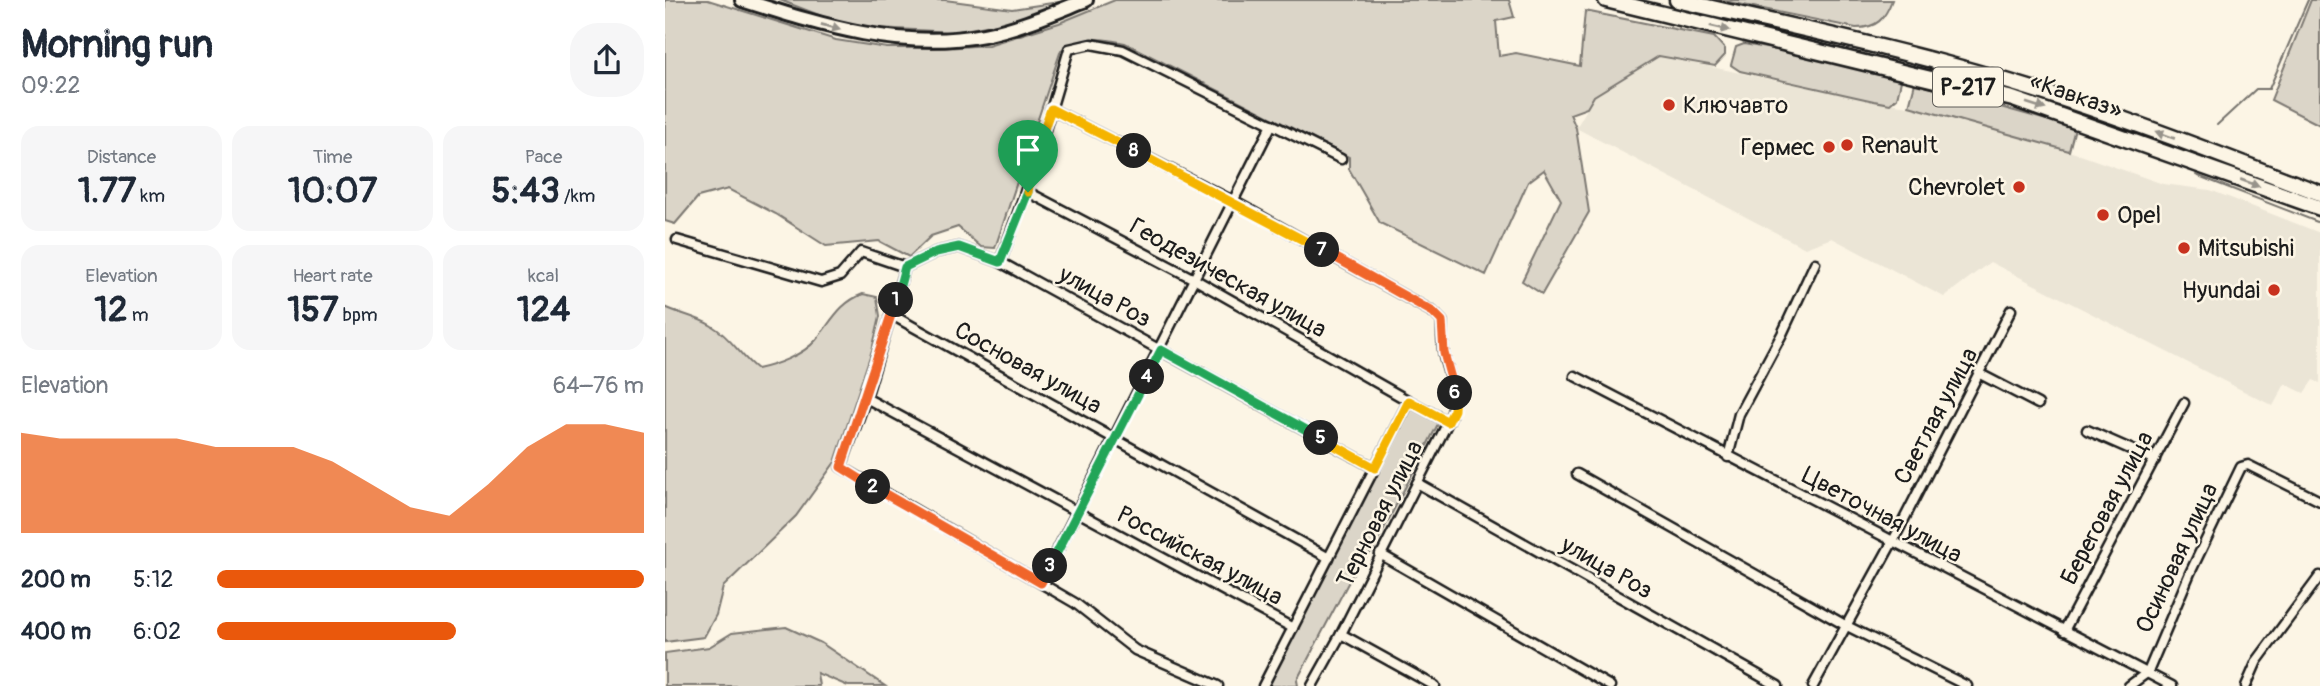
<!DOCTYPE html>
<meta charset="utf-8">
<style>
body{margin:0;font-family:Pangolin,sans-serif;background:#f6f6f7;color:#1f2937;height:100vh;display:flex;flex-direction:column;font-size:26px;white-space:nowrap}
*{box-sizing:border-box;margin:0}
p{font-size:23px;color:#747a83}
.icon{flex:none;width:38px;height:38px;fill:none;stroke:currentColor;stroke-width:2;stroke-linecap:round;stroke-linejoin:round}
.map{position:relative;flex:1;overflow:hidden}
.details{display:flex;flex-direction:column;background:#fff;width:665px}
.details>*{flex:none}
.pin{position:absolute;display:grid;place-items:center;width:60px;height:60px;color:#fff;margin:-72px -30px;border-radius:50% 50% 50% 0;rotate:-45deg;box-shadow:0 0 7px #0007}
.pin .icon{rotate:45deg}
.km{position:absolute;width:35px;height:35px;margin:-18px;border-radius:50%;background:#222;color:#fff;font-size:19px;line-height:35px;text-align:center}
.round{display:grid;place-items:center;flex:none;width:74px;height:74px;border-radius:28px;background:#f6f6f7}
.overview{display:flex;align-items:center;justify-content:space-between;height:119px;padding:0 21px}
h1{font-size:38px;font-weight:700;line-height:52px}
.stats{display:grid;grid-template-columns:repeat(3,1fr);gap:10px;height:119px;padding:7px 21px}
.stats div{display:grid;align-content:center;border-radius:18px;background:#f6f6f7;text-align:center}
.stats b{font-size:35px;font-weight:700}
.stats small{font-size:19px;font-weight:400}
.stats p{font-size:19px}
.chart{height:196px;padding:14px 21px}
.chart p{display:flex;justify-content:space-between}
.chart svg{width:100%;height:126px;margin-top:7px;fill:#ea580c;opacity:.7}
ul{padding:0 21px;list-style:none;font-size:23px}
li{display:grid;grid-template-columns:112px 84px 1fr;align-items:center;height:52px}
li i{height:18px;border-radius:9px;background:#ea580c}
main{display:flex;flex:1;min-height:0}
.map>svg:first-child{display:block}
.built{fill:#ebe5d6}
.green{fill:#dbd5c8;stroke:#7c7872;stroke-width:2}
.lines{fill:none;stroke-linecap:round;stroke-linejoin:round}
.stream{stroke:#75726c;stroke-width:2}
.street-casing{stroke:#1c1c1c;stroke-width:13}
.primary-casing{stroke:#1c1c1c;stroke-width:18}
.highway-casing{stroke:#1c1c1c;stroke-width:19}
.street{stroke:#fcf5e5;stroke-width:8}
.primary{stroke:#fcf5e5;stroke-width:12}
.highway{stroke:#fcf5e5;stroke-width:14}
.oneway{fill:#97938b}
.split-1-casing{stroke:#fff;stroke-width:14}
.split-2-casing{stroke:#fff;stroke-width:14}
.split-3-casing{stroke:#fff;stroke-width:14}
.split-4-casing{stroke:#fff;stroke-width:14}
.split-5-casing{stroke:#fff;stroke-width:14}
.split-6-casing{stroke:#fff;stroke-width:14}
.split-7-casing{stroke:#fff;stroke-width:14}
.split-8-casing{stroke:#fff;stroke-width:14}
.split-9-casing{stroke:#fff;stroke-width:14}
.split-1{stroke:#22a559;stroke-width:9}
.split-2{stroke:#f0652b;stroke-width:9}
.split-3{stroke:#f0652b;stroke-width:9}
.split-4{stroke:#22a559;stroke-width:9}
.split-5{stroke:#22a559;stroke-width:9}
.split-6{stroke:#f5b400;stroke-width:9}
.split-7{stroke:#f0652b;stroke-width:9}
.split-8{stroke:#f5b400;stroke-width:9}
.split-9{stroke:#f5b400;stroke-width:9}
.poi-dot{fill:#c8321e;stroke:#fcf5e5;stroke-width:2.5}
.labels{text-anchor:middle;dominant-baseline:central;stroke-width:5;stroke-linejoin:round;paint-order:stroke}
.shield{fill:#fcf5e5;stroke:#5f5d58;stroke-width:2}
.shield-label{font-size:23px;font-weight:bold;fill:#1c1c1c}
.street-label{font-size:24px;fill:#1c1c1c;stroke:#fcf5e5}
.poi-label{font-size:24px;fill:#1c1c1c;stroke:#fcf5e5;text-anchor:start}
</style>
<main>
<section class="details">
<div class="overview"><div><h1>Morning run</h1><p>09:22</p></div><a class="round"><svg class="icon" aria-label="share" viewBox="0 0 24 24"><path d="M12 15V3M7 8l5-5 5 5M5 13v7h14v-7"/></svg></a></div>
<div class="stats">
<div><p>Distance</p><b>1.77<small> km</small></b></div>
<div><p>Time</p><b>10:07</b></div>
<div><p>Pace</p><b>5:43<small> /km</small></b></div>
</div>
<div class="stats">
<div><p>Elevation</p><b>12<small> m</small></b></div>
<div><p>Heart rate</p><b>157<small> bpm</small></b></div>
<div><p>kcal</p><b>124</b></div>
</div>
<div class="chart"><p><span>Elevation</span>64–76 m</p>
<svg viewBox="0 0 160 44" preserveAspectRatio="none"><path d="M0 44V9L10 11L20 11L30 11L40 11L50 14L60 14L70 14L80 19L90 27L100 35L110 38L120 27L130 14L140 6L150 6L160 9V44z"/></svg>
</div>
<ul>
<li><b>200 m</b>5:12<i style="width:100%"></i></li>
<li><b>400 m</b>6:02<i style="width:56%"></i></li>
</ul>
</section>
<div class="map">
<svg width="1655" height="686" viewBox="0 0 1655 686">
<rect width="100%" height="100%" fill="#fcf5e5"/>
<filter id="ink" filterUnits="userSpaceOnUse"><feTurbulence type="fractalNoise" baseFrequency=".0143" numOctaves="2"/><feDisplacementMap in="SourceGraphic" scale="14" xChannelSelector="R" yChannelSelector="G"/><feConvolveMatrix kernelMatrix="1 2 1 2 8 2 1 2 1" color-interpolation-filters="sRGB"/></filter>
<g filter="url(#ink)">
<path class="built" d="M994,56L1209,101L1244,106L1404,151L1498,184L1545,190L1655,233V383L1648,380L1639,393L1620,384L1608,406L1325,262L1279,297L1167,238L1140,248L911,128L929,97Z"/>
<g class="green">
<path d="M0,0H43L171,40L222,48H279L323,45L394,23L450,0H844L849,17L831,21L834,56L851,53L915,66L920,11L1049,37L1060,49V55L1050,66L994,56L929,96L922,108L905,114L911,128L924,212L877,294L857,281L896,200L879,170L863,182L821,275L715,223L684,169V157L460,43C435,37 419,37 396,50L330,248L316,247L293,227L266,236L244,257L214,241L161,246L111,214L63,189L33,197L10,224L0,221Z"/>
<path d="M115,0H280L347,9L394,2L354,20L288,32L212,28L167,20Z"/>
<path d="M1054,0H1227C1220,19 1212,28 1191,28Z"/>
<path d="M1646,0H1655V125L1606,100Z"/>
<path d="M1079,44L1215,69L1236,81L1232,98L1225,104L1209,101L1075,71L1066,65L1071,47Z"/>
<path d="M1250,83L1410,128L1404,151L1244,106Z"/>
<path d="M198,294L212,297L215,316L207,350L170,462L131,516L58,587L51,615L39,637L0,642V307C15,314 33,317 47,326C66,337 75,356 92,369C111,365 138,355 151,340C167,321 174,303 198,294Z"/>
<path d="M747,408L774,422L708,550L692,566L632,680L633,686H601Z"/>
<path d="M121,627L156,643L220,686H183L152,673L154,686H0V653L44,647L67,633Z"/>
</g>
<g class="lines">
<g class="stream">
<path d="M1552,125L1591,89H1604L1643,0"/>
<path d="M1531,175L1655,223"/>
</g>
<g class="street-casing">
<g id="street">
<path d="M386,109L570,202L768,312L777,321C777,332 777,345 779,356C785,381 796,398 783,422"/>
<path d="M363,192L529,279L744,401"/>
<path d="M12,240L156,282L175,276L196,252L240,267L271,252L294,247L335,262C362,192 383,121 404,49L426,44L458,50L676,159"/>
<path d="M335,262L710,468"/>
<path d="M240,267L201,398L176,467L410,603L470,650L553,686"/>
<path d="M227,315L664,558"/>
<path d="M1315,374L1373,404"/>
<path d="M910,376L1507,686"/>
<path d="M201,398L628,628"/>
<path d="M1422,430L1490,460"/>
<path d="M1063,457L1074,414L1117,334L1150,263"/>
<path d="M912,474L1180,625L1302,686"/>
<path d="M752,483L1113,686"/>
<path d="M715,554L945,686"/>
<path d="M376,583L607,124"/>
<path d="M1399,631L1519,403"/>
<path d="M676,634L770,686"/>
<path d="M598,686L744,401L783,422L676,634L647,686"/>
<path d="M1148,686L1229,539L1346,310"/>
<path d="M1464,686L1483,672L1525,573L1576,467L1583,465L1655,501"/>
<path d="M1581,686L1592,661L1655,576"/>
</g>
</g>
<g class="primary-casing">
<path id="primary" d="M77,0C156,25 236,51 319,35C354,28 388,13 421,0"/>
</g>
<g class="highway-casing">
<g id="highway">
<path d="M941,0L1348,99L1655,208"/>
<path d="M1012,0C1129,27 1246,51 1361,87C1461,118 1558,156 1655,193"/>
</g>
</g>
<use href="#street" class="street"/>
<use href="#primary" class="primary"/>
<use href="#highway" class="highway"/>
</g>
<defs><path id="oneway-solid" d="M-6-.8H1V-3.2L6.5 0L1 3.2V.8H-6Z" transform="scale(1.75)"/></defs>
<g class="oneway">
<use href="#oneway-solid" transform="translate(166 27) rotate(15)"/>
<use href="#oneway-solid" transform="translate(1055 28) rotate(13)"/>
<use href="#oneway-solid" transform="translate(1371 106) rotate(18)"/>
<use href="#oneway-solid" transform="translate(1500 135) rotate(-160)"/>
<use href="#oneway-solid" transform="translate(1585 183) rotate(20)"/>
</g>
</g>
<g class="lines" filter="url(#ink)">
<g class="split-1-casing">
<path id="split-1" d="M231,300L240,267L271,252L294,247L335,262L363,192"/>
</g>
<g class="split-2-casing">
<path id="split-2" d="M208,487L176,467L231,300"/>
</g>
<g class="split-3-casing">
<path id="split-3" d="M208,487L376,583L385,566"/>
</g>
<g class="split-4-casing">
<path id="split-4" d="M385,566L482,377"/>
</g>
<g class="split-5-casing">
<path id="split-5" d="M482,377L496,350L656,438"/>
</g>
<g class="split-6-casing">
<path id="split-6" d="M656,438L710,468L744,401L783,422L789,410L790,393"/>
</g>
<g class="split-7-casing">
<path id="split-7" d="M657,250L768,312L777,321L779,353L790,393"/>
</g>
<g class="split-8-casing">
<path id="split-8" d="M469,151L657,250"/>
</g>
<g class="split-9-casing">
<path id="split-9" d="M363,192L368,160L386,109L469,151"/>
</g>
<use href="#split-1" class="split-1"/>
<use href="#split-2" class="split-2"/>
<use href="#split-3" class="split-3"/>
<use href="#split-4" class="split-4"/>
<use href="#split-5" class="split-5"/>
<use href="#split-6" class="split-6"/>
<use href="#split-7" class="split-7"/>
<use href="#split-8" class="split-8"/>
<use href="#split-9" class="split-9"/>
</g>
<g class="poi-dot">
<circle cx="1004" cy="105" r="7"/>
<circle cx="1182" cy="145" r="7"/>
<circle cx="1164" cy="147" r="7"/>
<circle cx="1354" cy="187" r="7"/>
<circle cx="1438" cy="215" r="7"/>
<circle cx="1519" cy="248" r="7"/>
<circle cx="1609" cy="290" r="7"/>
</g>
<g class="labels">
<rect class="shield" x="1268" y="67.5" width="70" height="39" rx="5"/>
<g class="shield-label">
<text x="1303" y="87">Р-217</text>
</g>
<g class="street-label">
<text transform="translate(1411 96) rotate(19)">«Кавказ»</text>
<text transform="translate(563 278) rotate(29)">Геодезическая улица</text>
<text transform="translate(440 297) rotate(29)">улица Роз</text>
<text transform="translate(363 368) rotate(29)">Сосновая улица</text>
<text transform="translate(1271 416) rotate(-62)">Светлая улица</text>
<text transform="translate(1442 508) rotate(-62)">Береговая улица</text>
<text transform="translate(715 514) rotate(-63)">Терновая улица</text>
<text transform="translate(1217 515) rotate(28)">Цветочная улица</text>
<text transform="translate(535 556) rotate(28)">Российская улица</text>
<text transform="translate(1512 558) rotate(-65)">Осиновая улица</text>
<text transform="translate(942 568) rotate(30)">улица Роз</text>
</g>
<g class="poi-label">
<text x="1018" y="105">Ключавто</text>
<text x="1196" y="145">Renault</text>
<text x="1150" y="147" text-anchor="end">Гермес</text>
<text x="1340" y="187" text-anchor="end">Chevrolet</text>
<text x="1452" y="215">Opel</text>
<text x="1533" y="248">Mitsubishi</text>
<text x="1595" y="290" text-anchor="end">Hyundai</text>
</g>
</g>
</svg>
<div class="pin" style="left:363px;top:192px;background:#1e9e55"><svg class="icon" aria-label="arrive" viewBox="0 0 24 24"><path d="M6 21V4h12l-3 4 3 4H6"/></svg></div>
<b class="km" style="left:231px;top:300px">1</b>
<b class="km" style="left:208px;top:487px">2</b>
<b class="km" style="left:385px;top:566px">3</b>
<b class="km" style="left:482px;top:377px">4</b>
<b class="km" style="left:656px;top:438px">5</b>
<b class="km" style="left:790px;top:393px">6</b>
<b class="km" style="left:657px;top:250px">7</b>
<b class="km" style="left:469px;top:151px">8</b>
</div>
</main>
